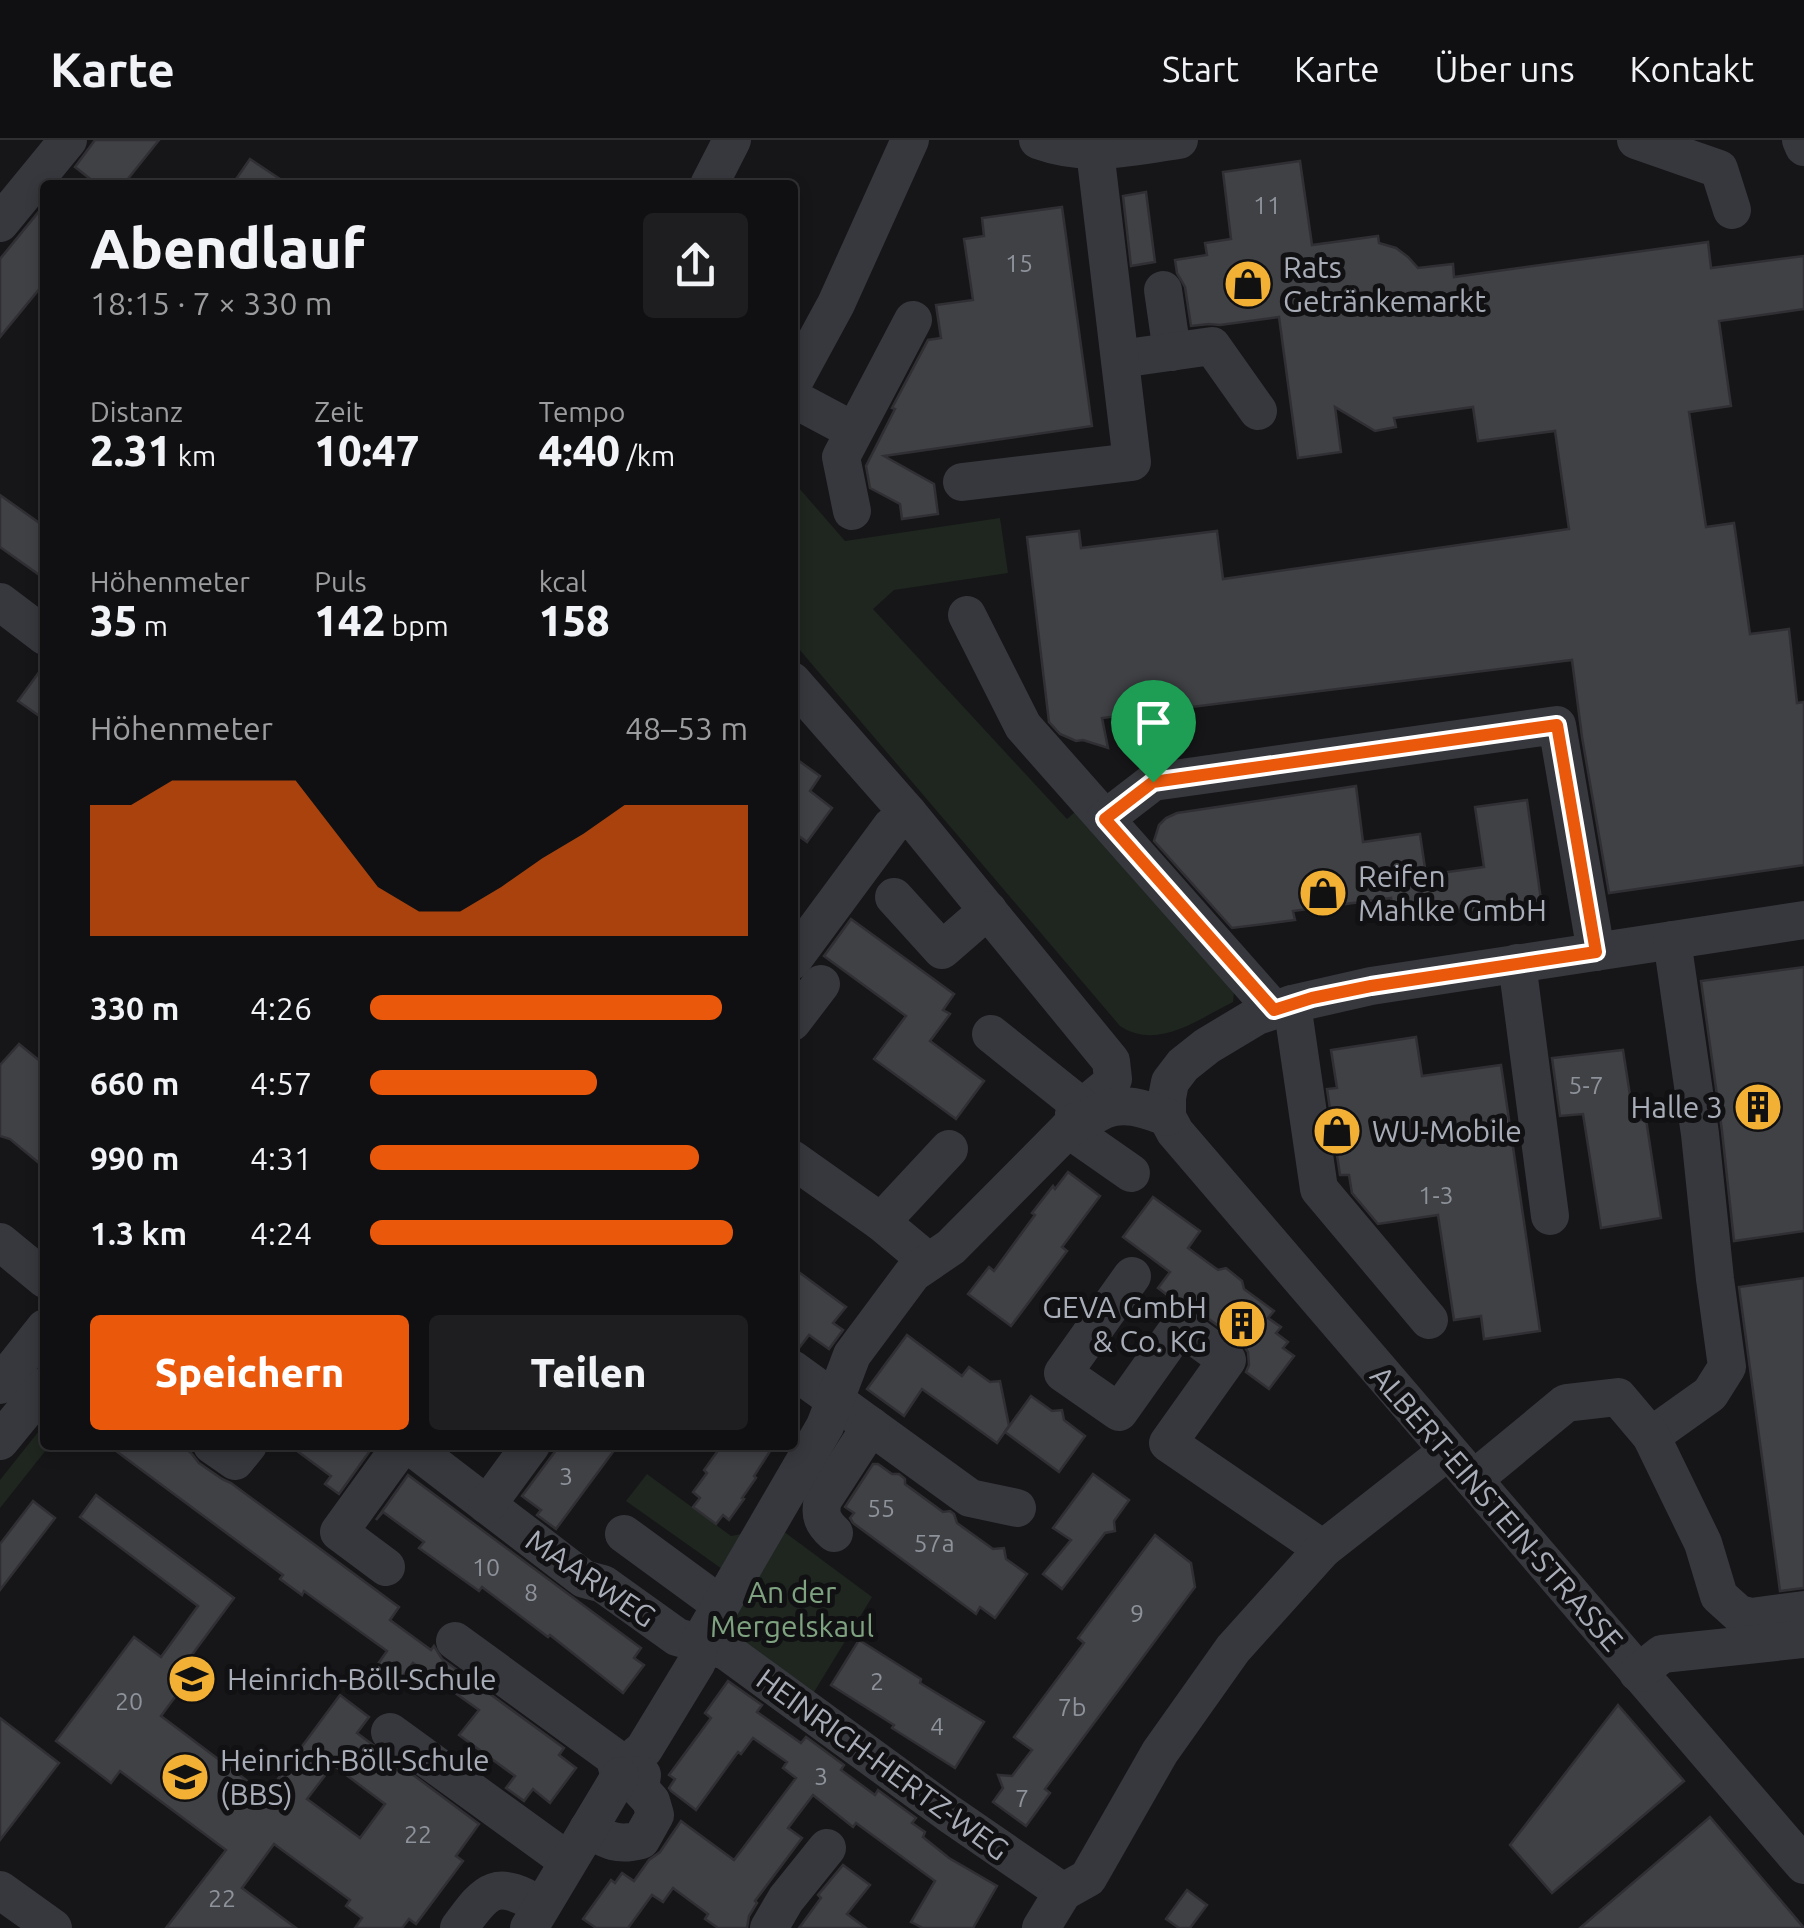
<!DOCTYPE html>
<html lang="de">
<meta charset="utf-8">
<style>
body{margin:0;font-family:Ubuntu,sans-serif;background:#1e1e20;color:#f1f3f6;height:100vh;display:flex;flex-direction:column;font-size:38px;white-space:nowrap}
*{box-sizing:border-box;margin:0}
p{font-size:32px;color:#9c9d9f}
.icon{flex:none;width:55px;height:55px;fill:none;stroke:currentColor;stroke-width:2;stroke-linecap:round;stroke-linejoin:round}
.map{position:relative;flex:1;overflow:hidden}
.sheet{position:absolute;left:40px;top:40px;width:758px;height:1270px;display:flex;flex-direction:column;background:#101012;border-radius:10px;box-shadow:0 5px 15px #0003,0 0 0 2px #303032}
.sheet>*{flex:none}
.pin{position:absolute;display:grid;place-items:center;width:85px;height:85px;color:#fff;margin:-102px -42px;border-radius:50% 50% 50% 0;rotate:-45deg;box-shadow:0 0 10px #0007}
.pin .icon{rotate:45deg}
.round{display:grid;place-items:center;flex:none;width:105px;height:105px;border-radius:10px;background:#1e1e20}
.overview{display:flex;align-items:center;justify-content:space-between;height:170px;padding:0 50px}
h1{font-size:55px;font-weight:800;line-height:75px}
.metrics{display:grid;grid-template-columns:repeat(3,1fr);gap:15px;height:170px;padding:10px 50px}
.metrics div{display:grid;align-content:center}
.metrics b{font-size:42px;font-weight:800}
.metrics small{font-size:28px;font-weight:400}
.metrics p{font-size:28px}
.chart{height:280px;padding:20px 50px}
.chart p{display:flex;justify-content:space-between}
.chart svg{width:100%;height:180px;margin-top:10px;fill:#ea580c;opacity:.7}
.button{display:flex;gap:20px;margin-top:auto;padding:20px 50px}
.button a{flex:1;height:115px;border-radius:10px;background:#ea580c;color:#fff;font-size:40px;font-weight:800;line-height:115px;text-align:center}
.button a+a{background:#1e1e20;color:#f1f3f6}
ul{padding:0 50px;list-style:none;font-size:32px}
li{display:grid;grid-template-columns:160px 120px 1fr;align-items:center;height:75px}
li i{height:25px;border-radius:12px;background:#ea580c}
header{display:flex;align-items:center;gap:60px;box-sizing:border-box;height:140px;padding:0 50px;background:#101012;border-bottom:2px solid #303032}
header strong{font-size:48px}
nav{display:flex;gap:55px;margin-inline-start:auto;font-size:35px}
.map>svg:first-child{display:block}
.green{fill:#1e261f}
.building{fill:#404145;stroke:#303034;stroke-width:2.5;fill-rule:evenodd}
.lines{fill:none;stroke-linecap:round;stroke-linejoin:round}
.minor{stroke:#37383d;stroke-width:38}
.route-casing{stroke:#fff;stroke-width:20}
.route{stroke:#ea580c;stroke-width:12}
.labels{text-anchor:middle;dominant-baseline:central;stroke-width:10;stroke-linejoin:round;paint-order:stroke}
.number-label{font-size:25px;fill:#8e929b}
.poi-label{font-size:30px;fill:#a8adb8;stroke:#111113;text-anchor:start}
.street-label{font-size:30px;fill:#a8adb8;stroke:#111113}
.park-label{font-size:30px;fill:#7fa381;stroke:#111113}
</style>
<header>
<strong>Karte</strong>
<nav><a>Start</a><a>Karte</a><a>Über uns</a><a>Kontakt</a></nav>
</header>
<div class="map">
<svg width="1804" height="1788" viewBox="0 0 1804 1788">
<rect width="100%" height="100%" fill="#161618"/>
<g class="green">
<path d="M792,340L845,401L1000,378L1008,433L894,450L873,469L1067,679L1082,666L1234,851L1233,862C1198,879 1158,911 1120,886L793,502Z"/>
<path d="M43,1286L45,1305H50L0,1368V1340Z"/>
<path d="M647,1334L731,1396L747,1393L725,1431L626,1361Z"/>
<path d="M775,1385L872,1457L811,1557L724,1490Z"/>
</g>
<g class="building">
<path d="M95,0H159L123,45H98L75,27Z"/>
<path d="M250,19L289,45H232Z"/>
<path d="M1300,21L1312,105L1378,96L1379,103L1396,108L1408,117L1418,128L1453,124L1454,137L1708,102L1711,128L1804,116V169L1719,181L1731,266L1689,272L1706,387L1734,383L1750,494L1789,489L1797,563L1804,562V725L1609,753L1582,597L1572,520L1102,578L1108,608L1083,600L1076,601L1060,594L1049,582L1027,397L1079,391L1081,408L1217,391L1223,439L1569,389L1555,291L1478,301L1473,267L1394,278L1396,287L1375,291L1335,267L1341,312L1298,318L1279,177L1220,185L1209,184L1191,186L1185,147L1177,133L1175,120L1207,115L1205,103L1231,99L1223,32Z"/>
<path d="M1146,52L1155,122L1131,126L1123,56Z"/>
<path d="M45,64V142L0,197V119Z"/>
<path d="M1062,67L1092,286L884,316L934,344L938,374L902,379L900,364L870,348L866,326L895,269L892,268L928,200L941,198L936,165L973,160L964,99L984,96L982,78Z"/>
<path d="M0,355L45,387V439L0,407Z"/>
<path d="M45,524V580L18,561Z"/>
<path d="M792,616L820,636L810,651L832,668L807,702L792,691Z"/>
<path d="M1356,646L1363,702L1420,694L1426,735L1484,727L1475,667L1527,660L1541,760L1394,781L1391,758L1293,771L1295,780L1232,788L1154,701L1159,685L1166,678L1177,673Z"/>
<path d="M851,779L954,854L943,870L950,874L930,901L984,941L956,979L874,919L906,876L824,816Z"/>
<path d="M1804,827V1091L1734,1101L1722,991L1701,841Z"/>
<path d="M1416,897L1422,936L1501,925L1540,1191L1484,1199L1481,1176L1454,1180L1438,1075L1378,1084L1352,1053L1349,1035H1340L1327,949L1337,948L1331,910Z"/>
<path d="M19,904L45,925V1028L10,999L0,996V925Z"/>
<path d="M1623,910L1634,981L1646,979L1661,1078L1601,1088L1583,974L1560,976L1552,918Z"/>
<path d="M1068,1032L1100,1056L1062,1107L1067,1111L1011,1186L968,1154L989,1127L994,1131L1035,1075L1032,1073L1053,1046L1055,1049Z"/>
<path d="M1153,1057L1200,1091L1188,1108L1218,1130L1226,1128L1242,1141L1244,1149L1274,1171L1268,1178L1281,1187L1276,1193L1288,1202L1283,1208L1294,1216L1269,1249L1246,1232L1249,1225L1248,1212L1241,1202L1193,1168L1179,1164L1158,1148L1170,1132L1123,1097Z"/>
<path d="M792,1127L846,1167L833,1183L843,1190L829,1209L809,1195L799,1208L792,1207Z"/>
<path d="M1804,1138V1448L1780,1451L1739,1147Z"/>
<path d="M907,1195L962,1236L969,1227L990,1242L1000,1241L1009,1286L997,1303L922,1249L904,1276L867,1249Z"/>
<path d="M1031,1256L1052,1271L1062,1270L1064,1280L1085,1296L1059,1332L1005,1292Z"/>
<path d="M108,1305H181L191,1313L199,1323L222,1339L231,1343L399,1467L390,1480L431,1510L434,1506L442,1519L564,1608L559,1615L576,1628L550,1663L533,1649L524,1661L506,1648L515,1636L459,1595L479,1570L413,1523L395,1547L373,1531L387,1511L304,1451L302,1455L280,1439L283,1435Z"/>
<path d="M289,1305H374L339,1354L325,1344L331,1336Z"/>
<path d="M560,1305H618L556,1389L537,1375L541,1370L522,1356Z"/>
<path d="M722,1305H774L754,1336L756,1338L742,1358L744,1359L729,1380L723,1375L716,1384L693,1367L700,1358L693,1352L707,1333L704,1330Z"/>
<path d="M873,1324H878L892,1334H899L905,1339V1344L943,1372L950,1371L954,1374L957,1383L993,1409L1004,1408L1006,1419L1027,1434L995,1478L980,1467L976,1474L853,1383L850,1378L854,1373L845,1367Z"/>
<path d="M1093,1334L1129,1360L1114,1381L1115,1391L1105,1393L1062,1449L1043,1434L1071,1400L1053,1388Z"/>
<path d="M408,1335L641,1508L634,1518L644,1525L623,1553L550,1495L548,1497L482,1447L479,1451L419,1408L424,1402L383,1372L376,1380Z"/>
<path d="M96,1355L234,1458L180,1531L189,1538L161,1576L266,1655L340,1555L369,1577L357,1593L479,1684L456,1716L463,1721L416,1784L409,1779L402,1788H355L362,1778L346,1766L350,1760L274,1704L242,1748L296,1788H166L226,1710L120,1631L111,1643L56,1601L134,1497L161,1517L198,1466L80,1377ZM333,1625L385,1664L360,1698L307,1659Z"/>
<path d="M33,1361L55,1378L0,1450V1404Z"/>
<path d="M1155,1395L1191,1423L1195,1447L1045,1649L1050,1653L1026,1686L993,1662L1003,1648L998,1635L1012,1636L1032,1610L1014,1597L1084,1503L1078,1498Z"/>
<path d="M859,1500L921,1539L920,1543L984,1582L955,1628L892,1588L894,1585L831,1545Z"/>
<path d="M728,1541L762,1565L757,1572L801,1603L806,1597L844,1625L841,1630L875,1655L878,1650L916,1678L912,1683L925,1692L923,1697L949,1718L997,1746L973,1788H923L911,1782L935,1741L856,1683L853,1687L813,1655L788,1688L802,1698L755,1761L757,1763L749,1776L747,1788H718L705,1779L708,1774L673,1748L663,1762L652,1755L628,1788H596L583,1779L611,1740L615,1743L622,1733L634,1741L649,1720L660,1712L681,1681L734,1720L796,1638L783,1628L787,1622L753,1598L741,1614L738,1612L696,1670L671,1651L669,1648L675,1639L669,1635L711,1578L705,1573Z"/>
<path d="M1618,1565L1684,1641L1552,1753L1510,1705Z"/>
<path d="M0,1578L59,1623L0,1700Z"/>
<path d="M1710,1677L1804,1788H1580Z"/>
<path d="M843,1725L870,1745L847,1774L866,1788H799L821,1758L818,1755Z"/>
<path d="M1187,1750L1207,1765L1190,1788H1179L1166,1779Z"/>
</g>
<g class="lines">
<g class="minor">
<path d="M1038,0C1088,18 1127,7 1179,0"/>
<path d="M1636,0L1719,29L1732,70"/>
<path d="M1801,0L1804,7"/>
<path d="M709,45L732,0"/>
<path d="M0,83L68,0"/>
<path d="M1163,150L1172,212"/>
<path d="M1120,219L1212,206L1258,271"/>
<path d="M792,245L836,164L910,0"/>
<path d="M792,258L854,291"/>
<path d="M962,342L1132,322L1095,11"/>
<path d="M852,371L841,317L913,180"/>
<path d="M0,462L45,496"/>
<path d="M967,475L1023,586L1274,870"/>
<path d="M792,541L908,673L1111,921L1113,939L1107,947L1074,974"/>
<path d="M1105,679L1153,642L1557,585L1596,812"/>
<path d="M894,757L942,810L988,770"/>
<path d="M1804,780L1371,846L1292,864L1257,876L1207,906L1183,925L1170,942L1167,958V977L1175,992L1804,1725"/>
<path d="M792,821L891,687L908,673"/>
<path d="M1517,823L1550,1076"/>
<path d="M1292,864L1319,1049L1429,1180"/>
<path d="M792,882L821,844"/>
<path d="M991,894L1081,966"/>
<path d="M1068,989L1131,1033"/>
<path d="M792,1019L881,1082L929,1122"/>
<path d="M881,1082L949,1009"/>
<path d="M0,1102L45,1139"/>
<path d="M1132,1136L1063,1233L1119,1272L1180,1186L1227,1220L1168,1303L1323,1409"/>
<path d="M792,1229L970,1358L1017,1368"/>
<path d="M0,1245L45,1188"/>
<path d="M1651,1296L1710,1254L1727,1227L1715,1139L1700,994L1672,800"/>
<path d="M0,1301L45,1246"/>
<path d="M212,1305L235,1321L248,1305"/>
<path d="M409,1305L584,1439L603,1444L677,1497L726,1511L948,1673L1063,1752"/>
<path d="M1474,1339L1566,1263L1618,1257L1651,1296L1703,1403L1719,1456L1739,1474L1751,1477L1804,1470"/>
<path d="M487,1365L531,1305"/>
<path d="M834,1393C823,1383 819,1375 823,1360L871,1286"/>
<path d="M624,1394L721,1465"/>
<path d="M386,1427L339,1392L402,1305"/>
<path d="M455,1501L614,1617L620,1636"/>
<path d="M1638,1533L1662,1514L1804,1499"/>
<path d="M390,1592L568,1721"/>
<path d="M632,1619L644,1609L697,1522L699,1503L825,1286L852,1215L913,1133L951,1107L1075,982C1087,981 1093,975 1104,970C1126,961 1147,970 1167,977"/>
<path d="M588,1689C608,1701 618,1706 641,1700L655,1675L651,1661L640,1649L642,1635L620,1636"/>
<path d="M0,1750L53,1788"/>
<path d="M459,1788C488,1748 496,1739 541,1766"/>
<path d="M529,1788L620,1636"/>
<path d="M769,1788L786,1759L827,1708"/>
<path d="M1041,1788L1063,1752L1088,1738L1160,1612L1233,1509L1323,1409L1448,1311"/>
</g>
</g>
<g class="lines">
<g class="route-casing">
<path id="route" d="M1557,585L1596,812L1371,846L1312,858L1274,870L1105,679L1153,642Z"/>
</g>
<use href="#route" class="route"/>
</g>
<defs>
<g id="shop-disc" transform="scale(2.5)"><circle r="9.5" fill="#f2b134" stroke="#111113"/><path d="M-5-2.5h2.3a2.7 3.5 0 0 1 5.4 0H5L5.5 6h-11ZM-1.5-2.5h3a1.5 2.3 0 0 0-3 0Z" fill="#111"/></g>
<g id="building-disc" transform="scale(2.5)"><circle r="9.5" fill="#f2b134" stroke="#111113"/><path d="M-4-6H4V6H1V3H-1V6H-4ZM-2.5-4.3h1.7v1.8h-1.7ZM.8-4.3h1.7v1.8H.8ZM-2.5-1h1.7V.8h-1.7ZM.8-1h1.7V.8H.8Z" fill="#111"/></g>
<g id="school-disc" transform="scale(2.5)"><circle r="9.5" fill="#f2b134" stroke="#111113"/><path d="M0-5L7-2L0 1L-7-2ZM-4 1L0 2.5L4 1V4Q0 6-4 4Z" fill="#111"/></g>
</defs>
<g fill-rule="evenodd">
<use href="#shop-disc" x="1248" y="144"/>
<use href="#shop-disc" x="1323" y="753"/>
<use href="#building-disc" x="1758" y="967"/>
<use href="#shop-disc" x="1337" y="991"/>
<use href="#building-disc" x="1242" y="1184"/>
<use href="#school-disc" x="192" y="1539"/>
<use href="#school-disc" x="185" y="1637"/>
</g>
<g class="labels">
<g class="number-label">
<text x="1267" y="65">11</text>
<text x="1019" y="123">15</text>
<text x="1586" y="945">5-7</text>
<text x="1436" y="1055">1-3</text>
<text x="566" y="1336">3</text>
<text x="881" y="1368">55</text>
<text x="934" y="1403">57a</text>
<text x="486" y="1427">10</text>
<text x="531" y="1452">8</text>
<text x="1137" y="1473">9</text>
<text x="877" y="1541">2</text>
<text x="129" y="1561">20</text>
<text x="1072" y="1567">7b</text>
<text x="937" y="1586">4</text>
<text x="821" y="1636">3</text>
<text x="1022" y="1658">7</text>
<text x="418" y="1694">22</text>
<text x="222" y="1758">22</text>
</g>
<g class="poi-label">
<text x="1283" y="127">Rats<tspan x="1283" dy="34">Getränkemarkt</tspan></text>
<text x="1358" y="736">Reifen<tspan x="1358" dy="34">Mahlke GmbH</tspan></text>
<text x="1723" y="967" text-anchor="end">Halle 3</text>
<text x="1372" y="991">WU-Mobile</text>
<text x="1207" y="1167" text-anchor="end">GEVA GmbH<tspan x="1207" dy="34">&amp; Co. KG</tspan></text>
<text x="227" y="1539">Heinrich-Böll-Schule</text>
<text x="220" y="1620">Heinrich-Böll-Schule<tspan x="220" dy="34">(BBS)</tspan></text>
</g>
<g class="street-label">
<text transform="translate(1497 1368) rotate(49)">ALBERT-EINSTEIN-STRASSE</text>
<text transform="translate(591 1438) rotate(34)">MAARWEG</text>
<text transform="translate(883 1624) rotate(36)">HEINRICH-HERTZ-WEG</text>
</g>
<g class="park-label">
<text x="792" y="1452">An der<tspan x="792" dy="34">Mergelskaul</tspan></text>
</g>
</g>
</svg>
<div class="pin" style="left:1153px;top:642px;background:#1e9e55"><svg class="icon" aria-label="arrive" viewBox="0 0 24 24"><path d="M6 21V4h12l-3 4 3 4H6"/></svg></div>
<section class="sheet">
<div class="overview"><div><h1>Abendlauf</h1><p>18:15 · 7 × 330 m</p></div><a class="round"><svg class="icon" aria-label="share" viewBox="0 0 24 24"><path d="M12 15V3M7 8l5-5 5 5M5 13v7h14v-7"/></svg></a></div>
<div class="metrics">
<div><p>Distanz</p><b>2.31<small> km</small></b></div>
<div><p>Zeit</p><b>10:47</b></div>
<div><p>Tempo</p><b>4:40<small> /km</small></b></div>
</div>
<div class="metrics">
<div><p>Höhenmeter</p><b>35<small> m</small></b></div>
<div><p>Puls</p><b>142<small> bpm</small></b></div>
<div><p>kcal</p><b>158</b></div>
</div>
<div class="chart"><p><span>Höhenmeter</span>48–53 m</p>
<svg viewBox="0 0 160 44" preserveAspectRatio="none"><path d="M0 44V12L10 12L20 6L30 6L40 6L50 6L60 19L70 32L80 38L90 38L100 32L110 25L120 19L130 12L140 12L150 12L160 12V44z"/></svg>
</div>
<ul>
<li><b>330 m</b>4:26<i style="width:93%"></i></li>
<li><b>660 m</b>4:57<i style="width:60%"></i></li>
<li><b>990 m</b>4:31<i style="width:87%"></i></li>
<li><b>1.3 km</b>4:24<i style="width:96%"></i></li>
</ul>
<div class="button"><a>Speichern</a><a>Teilen</a></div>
</section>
</div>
